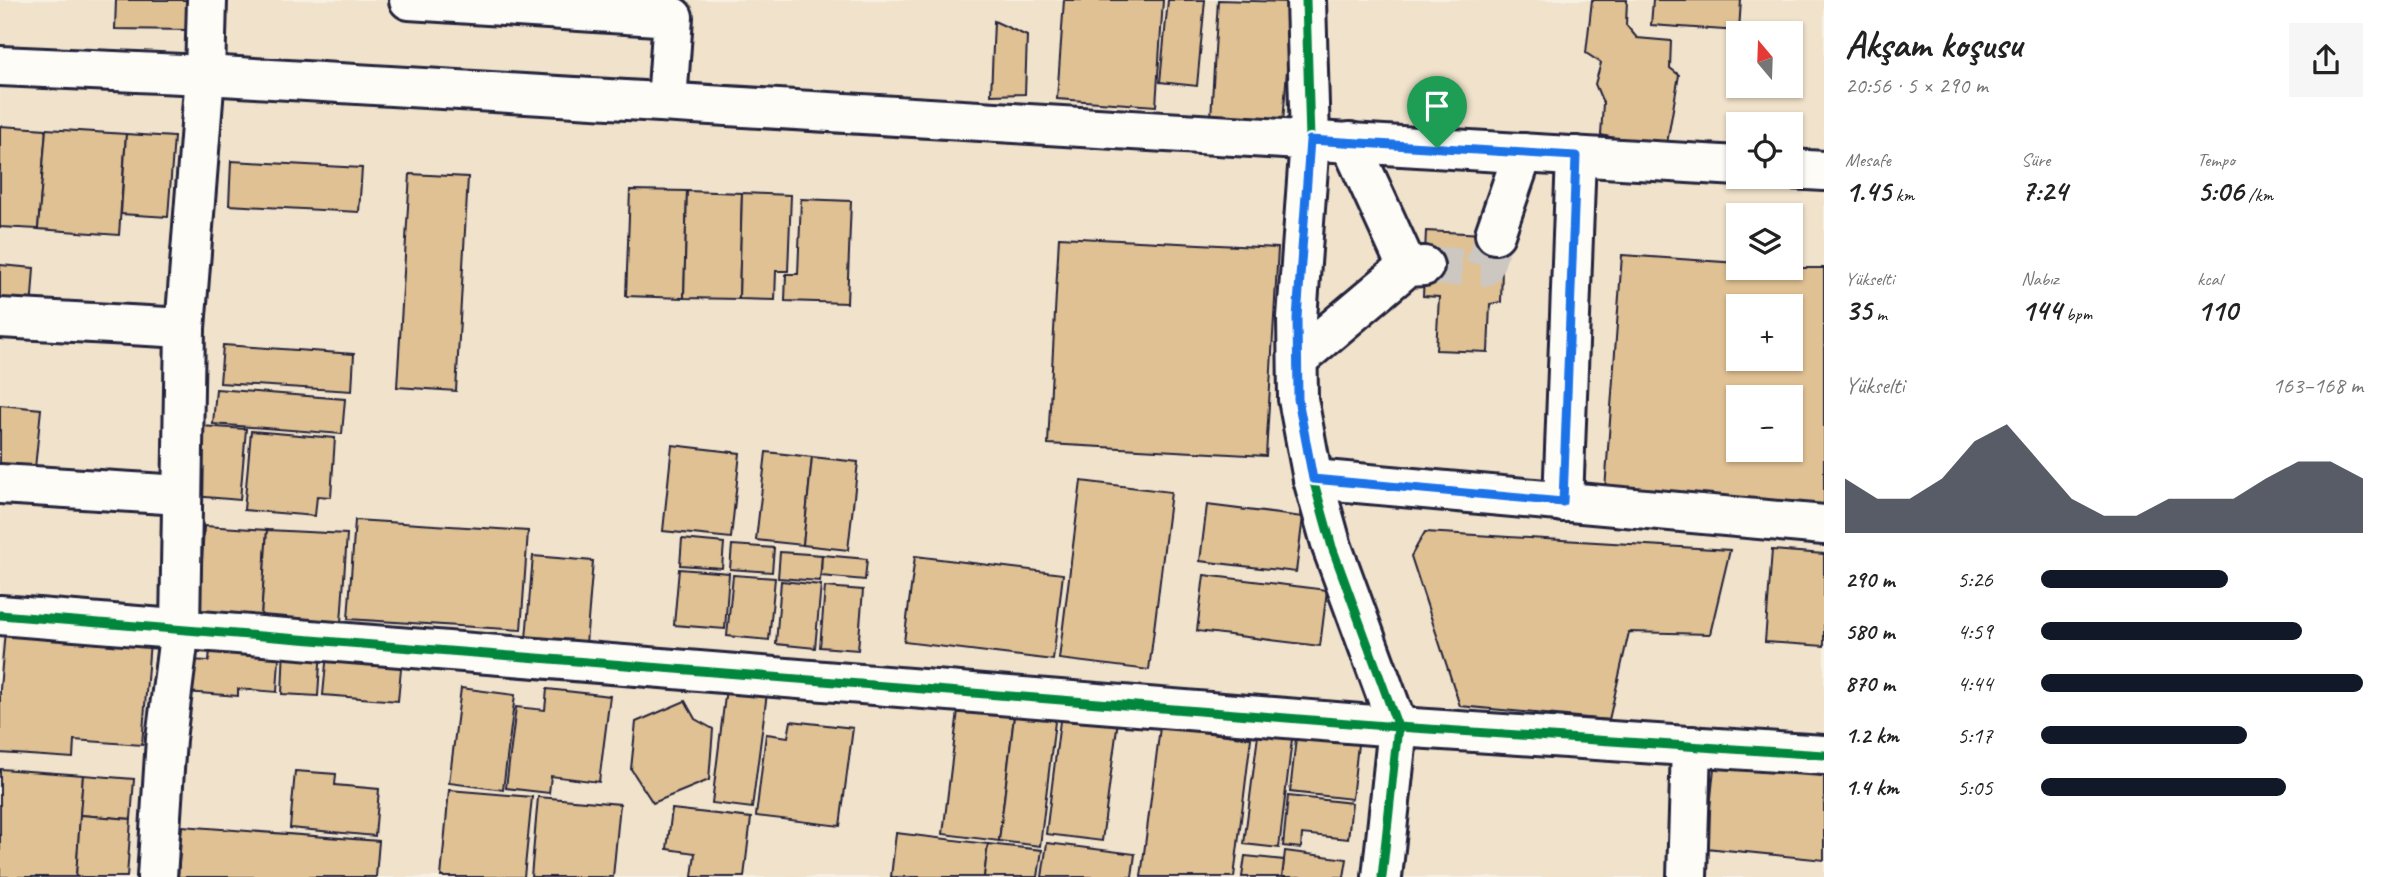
<!DOCTYPE html>
<html lang="tr">
<meta charset="utf-8">
<style>
body{margin:0;font-family:Caveat,sans-serif;background:#f6f6f6;color:#222;height:100vh;display:flex;flex-direction:column;font-size:26px;white-space:nowrap}
*{box-sizing:border-box;margin:0}
p{font-size:23px;color:#767676}
.icon{flex:none;width:38px;height:38px;fill:none;stroke:currentColor;stroke-width:2;stroke-linecap:round;stroke-linejoin:round}
.map{position:relative;flex:1;overflow:hidden}
.drawer{display:flex;flex-direction:column;background:#fff;width:560px}
.drawer>*{flex:none}
.needle{width:46px;rotate:341deg}
.controls{position:absolute;left:1726px;top:21px;display:grid;gap:14px}
.controls a{display:grid;place-items:center;width:77px;height:77px;border-radius:0px;background:#fff;box-shadow:0 2px 5px #0004;font-size:35px}
.pin{position:absolute;display:grid;place-items:center;width:60px;height:60px;color:#fff;margin:-72px -30px;border-radius:50% 50% 50% 0;rotate:-45deg;box-shadow:0 0 7px #0007}
.pin .icon{rotate:45deg}
.round{display:grid;place-items:center;flex:none;width:74px;height:74px;border-radius:0px;background:#f6f6f6}
.headline{display:flex;align-items:center;justify-content:space-between;height:119px;padding:0 21px}
h1{font-size:38px;font-weight:700;line-height:52px}
.figures{display:grid;grid-template-columns:repeat(3,1fr);gap:10px;height:119px;padding:7px 21px}
.figures div{display:grid;align-content:center}
.figures b{font-size:30px;font-weight:700}
.figures small{font-size:19px;font-weight:400}
.figures p{font-size:19px}
.chart{height:196px;padding:14px 21px}
.chart p{display:flex;justify-content:space-between}
.chart svg{width:100%;height:126px;margin-top:7px;fill:#111827;opacity:.7}
ul{padding:0 21px;list-style:none;font-size:23px}
li{display:grid;grid-template-columns:112px 84px 1fr;align-items:center;height:52px}
li i{height:18px;border-radius:9px;background:#111827}
main{display:flex;flex:1;min-height:0}
.map>svg:first-child{display:block}
.built{fill:#f0e2cb;fill-rule:evenodd}
.building{fill:#e0c193;stroke:#22223b;stroke-width:2;fill-rule:evenodd}
.lines{fill:none;stroke-linecap:round;stroke-linejoin:round}
.minor-tunnel{stroke:#ccc7c1;stroke-width:38;stroke-dasharray:38 19;stroke-linecap:butt}
.minor-casing{stroke:#22223b;stroke-width:44}
.major-casing{stroke:#22223b;stroke-width:44}
.minor{stroke:#fdfcf7;stroke-width:38}
.major{stroke:#fdfcf7;stroke-width:38}
.cycleway-casing{stroke:#fdfcf7;stroke-width:13}
.cycleway{stroke:#00873e;stroke-width:9}
.route-casing{stroke:#fff;stroke-width:14}
.route{stroke:#1a73e8;stroke-width:9}
</style>
<main>
<div class="map">
<svg width="1824" height="877" viewBox="0 0 1824 877">
<rect width="100%" height="100%" fill="#f7f0e3"/>
<filter id="ink" filterUnits="userSpaceOnUse"><feTurbulence type="fractalNoise" baseFrequency=".0143" numOctaves="2"/><feDisplacementMap in="SourceGraphic" scale="14" xChannelSelector="R" yChannelSelector="G"/><feConvolveMatrix kernelMatrix="1 2 1 2 8 2 1 2 1" color-interpolation-filters="sRGB"/></filter>
<g filter="url(#ink)">
<path class="built" d="M0,0H1824V877H0ZM1738,33H1790V86H1738ZM1738,124H1790V177H1738ZM1738,215H1790V268H1738ZM1738,306H1790V359H1738ZM1738,397H1790V450H1738Z"/>
<g class="building">
<path d="M116,0H191L190,30L115,29Z"/>
<path d="M1064,0H1163L1156,106L1057,99Z"/>
<path d="M1168,0H1205L1197,86L1160,82Z"/>
<path d="M1218,0L1292,2L1283,123L1211,118Z"/>
<path d="M1592,0H1627L1626,25L1637,38L1671,41L1670,68L1679,75L1666,149L1601,135L1603,103L1595,84L1601,63L1586,53Z"/>
<path d="M1653,0H1741L1739,31L1651,25Z"/>
<path d="M994,21L1027,36L1025,94L991,95Z"/>
<path d="M0,126L46,129L38,229L0,227Z"/>
<path d="M46,129L126,134L119,235L38,229Z"/>
<path d="M126,134L174,137L168,217L121,214Z"/>
<path d="M231,161L362,168L359,212L229,205Z"/>
<path d="M410,174L468,177L456,391L397,387Z"/>
<path d="M630,190L687,191L684,298L626,296Z"/>
<path d="M687,191L742,193L739,299L684,298Z"/>
<path d="M742,193L791,195L788,271H776L775,300L739,299Z"/>
<path d="M801,199L851,201L847,303L785,301L786,274H798Z"/>
<path d="M1426,231L1503,235L1501,302L1490,304L1488,352L1436,350L1439,297L1423,296Z"/>
<path d="M1059,237L1278,248L1266,456L1048,444Z"/>
<path d="M1622,255L1738,263V268H1824V505L1605,490ZM1738,306H1790V359H1738ZM1738,397H1790V450H1738Z"/>
<path d="M0,265L34,268L31,311L0,309Z"/>
<path d="M223,345L354,354L352,391L220,383Z"/>
<path d="M216,389L345,399L342,434L213,424Z"/>
<path d="M0,405L41,409L35,468L0,465Z"/>
<path d="M200,426L246,429L240,500L194,496Z"/>
<path d="M251,431L335,438L331,497L317,496L315,516L244,510Z"/>
<path d="M672,445L740,453L731,538L663,531Z"/>
<path d="M766,452L812,457L803,545L756,540Z"/>
<path d="M812,457L858,462L848,550L803,545Z"/>
<path d="M1081,481L1171,492L1149,670L1059,659Z"/>
<path d="M1207,505L1303,517L1296,572L1200,561Z"/>
<path d="M355,520L528,531L521,630L348,619Z"/>
<path d="M204,526L267,530L261,618L199,614Z"/>
<path d="M267,530L347,534L341,623L261,618Z"/>
<path d="M1425,532L1730,550L1710,634L1629,632L1609,720L1460,706L1411,556Z"/>
<path d="M682,539L724,543L722,568L680,565Z"/>
<path d="M732,545L774,548L772,572L730,569Z"/>
<path d="M1772,550L1824,554V646L1765,642Z"/>
<path d="M780,552L822,555L820,581L778,578Z"/>
<path d="M822,555L867,559L865,580L821,576Z"/>
<path d="M533,556L593,561L586,644L526,639Z"/>
<path d="M915,556L1063,574L1053,660L904,642Z"/>
<path d="M679,569L729,573L725,629L674,625Z"/>
<path d="M733,575L775,578L769,640L727,636Z"/>
<path d="M1204,575L1327,590L1320,646L1197,631Z"/>
<path d="M781,581L821,585L815,648L776,644Z"/>
<path d="M825,587L863,590L858,650L820,647Z"/>
<path d="M5,630L150,641L142,745L74,740L73,758L0,753V689Z"/>
<path d="M211,638L280,643L277,692L238,689V696L186,692L188,660L209,661Z"/>
<path d="M284,646L321,648L318,696L282,694Z"/>
<path d="M327,653L402,658L398,701L323,695Z"/>
<path d="M461,688L515,695L503,790L449,783Z"/>
<path d="M726,688L767,693L752,808L712,803Z"/>
<path d="M547,689L610,696L599,782L551,776L549,793L506,788L516,707L545,710Z"/>
<path d="M685,701L695,719L713,729L709,780L653,803L631,769L636,722Z"/>
<path d="M959,702L1015,708L999,841L943,834Z"/>
<path d="M1015,708L1056,713L1040,846L999,841Z"/>
<path d="M1061,713L1118,720L1102,841L1046,834Z"/>
<path d="M791,721L853,728L840,826L756,816L766,734L788,737Z"/>
<path d="M1160,727L1251,738L1234,877H1141Z"/>
<path d="M1258,735L1292,739L1279,848L1244,844Z"/>
<path d="M1296,738L1358,744L1352,799L1290,792Z"/>
<path d="M1715,758L1824,769V860L1706,848Z"/>
<path d="M0,769L83,775L76,877H0Z"/>
<path d="M295,771L336,774L335,785L379,789L375,836L290,828Z"/>
<path d="M83,775L134,779L131,819L80,815Z"/>
<path d="M449,790L532,797L524,877H441Z"/>
<path d="M1288,796L1352,803L1348,839L1302,834L1301,848L1283,846Z"/>
<path d="M538,797L620,804L613,877H531Z"/>
<path d="M672,809L751,818L744,877H692L695,853L667,849Z"/>
<path d="M80,815L131,819L127,877H76Z"/>
<path d="M182,826L379,841L376,877H178Z"/>
<path d="M896,833L988,844L984,877H891Z"/>
<path d="M1047,843L1135,854L1132,877H1042Z"/>
<path d="M988,844L1042,850L1038,877H984Z"/>
<path d="M1285,851L1347,859L1344,877H1282Z"/>
<path d="M1245,856L1284,860L1282,877H1242Z"/>
</g>
<g class="lines">
<path class="minor-tunnel" d="M1424,266L1484,267L1495,234"/>
<g class="minor-casing">
<g id="minor">
<path d="M409,0L673,17L667,102"/>
<path d="M1306,0L1310,140L1297,318L1298,399L1313,479L1332,547L1398,727L1824,755"/>
<path d="M1350,142L1407,267"/>
<path d="M1495,234L1523,153"/>
<path d="M0,318L185,328"/>
<path d="M1298,359L1407,267L1424,266"/>
<path d="M1313,479L1824,525"/>
<path d="M0,484L182,495"/>
<path d="M1563,502L1576,156"/>
<path d="M0,615L1398,727L1382,877"/>
<path d="M157,877L166,739L180,628L185,328L205,75L207,0"/>
<path d="M1687,877L1691,746"/>
</g>
</g>
<g class="major-casing">
<g id="major">
<path d="M0,66L205,75L1738,166"/>
<path d="M1790,169L1824,171"/>
</g>
</g>
<use href="#minor" class="minor"/>
<use href="#major" class="major"/>
<g class="cycleway-casing">
<g id="cycleway">
<path d="M1306,0L1310,140L1297,318L1298,399L1313,479L1332,547L1398,727L1824,755"/>
<path d="M0,615L1398,727L1382,877"/>
</g>
</g>
<use href="#cycleway" class="cycleway"/>
</g>
</g>
<g class="lines" filter="url(#ink)">
<g class="route-casing">
<path id="route" d="M1310,140L1576,156L1563,502L1313,479L1298,399L1297,318Z"/>
</g>
<use href="#route" class="route"/>
</g>
</svg>
<div class="controls">
<a><svg class="needle" viewBox="-14 -14 28 28"><path d="M0-13l5 13h-10z" fill="#e53935"/><path d="M0 13l5-13h-10z" fill="#767676"/></svg></a>
<a><svg class="icon" aria-label="locate" viewBox="0 0 24 24"><circle cx="12" cy="12" r="6"/><path d="M12 2v4M12 18v4M2 12h4M18 12h4"/></svg></a>
<a><svg class="icon" aria-label="layers" viewBox="0 0 24 24"><path d="M12 4l9 5-9 5-9-5zM3 14l9 5 9-5"/></svg></a>
<a>+</a>
<a>−</a>
</div>
<div class="pin" style="left:1437px;top:148px;background:#1e9e55"><svg class="icon" aria-label="arrive" viewBox="0 0 24 24"><path d="M6 21V4h12l-3 4 3 4H6"/></svg></div>
</div>
<section class="drawer">
<div class="headline"><div><h1>Akşam koşusu</h1><p>20:56 · 5 × 290 m</p></div><a class="round"><svg class="icon" aria-label="share" viewBox="0 0 24 24"><path d="M12 15V3M7 8l5-5 5 5M5 13v7h14v-7"/></svg></a></div>
<div class="figures">
<div><p>Mesafe</p><b>1.45<small> km</small></b></div>
<div><p>Süre</p><b>7:24</b></div>
<div><p>Tempo</p><b>5:06<small> /km</small></b></div>
</div>
<div class="figures">
<div><p>Yükselti</p><b>35<small> m</small></b></div>
<div><p>Nabız</p><b>144<small> bpm</small></b></div>
<div><p>kcal</p><b>110</b></div>
</div>
<div class="chart"><p><span>Yükselti</span>163–168 m</p>
<svg viewBox="0 0 160 44" preserveAspectRatio="none"><path d="M0 44V25L10 32L20 32L30 25L40 12L50 6L60 19L70 32L80 38L90 38L100 32L110 32L120 32L130 25L140 19L150 19L160 25V44z"/></svg>
</div>
<ul>
<li><b>290 m</b>5:26<i style="width:58%"></i></li>
<li><b>580 m</b>4:59<i style="width:81%"></i></li>
<li><b>870 m</b>4:44<i style="width:100%"></i></li>
<li><b>1.2 km</b>5:17<i style="width:64%"></i></li>
<li><b>1.4 km</b>5:05<i style="width:76%"></i></li>
</ul>
</section>
</main>
